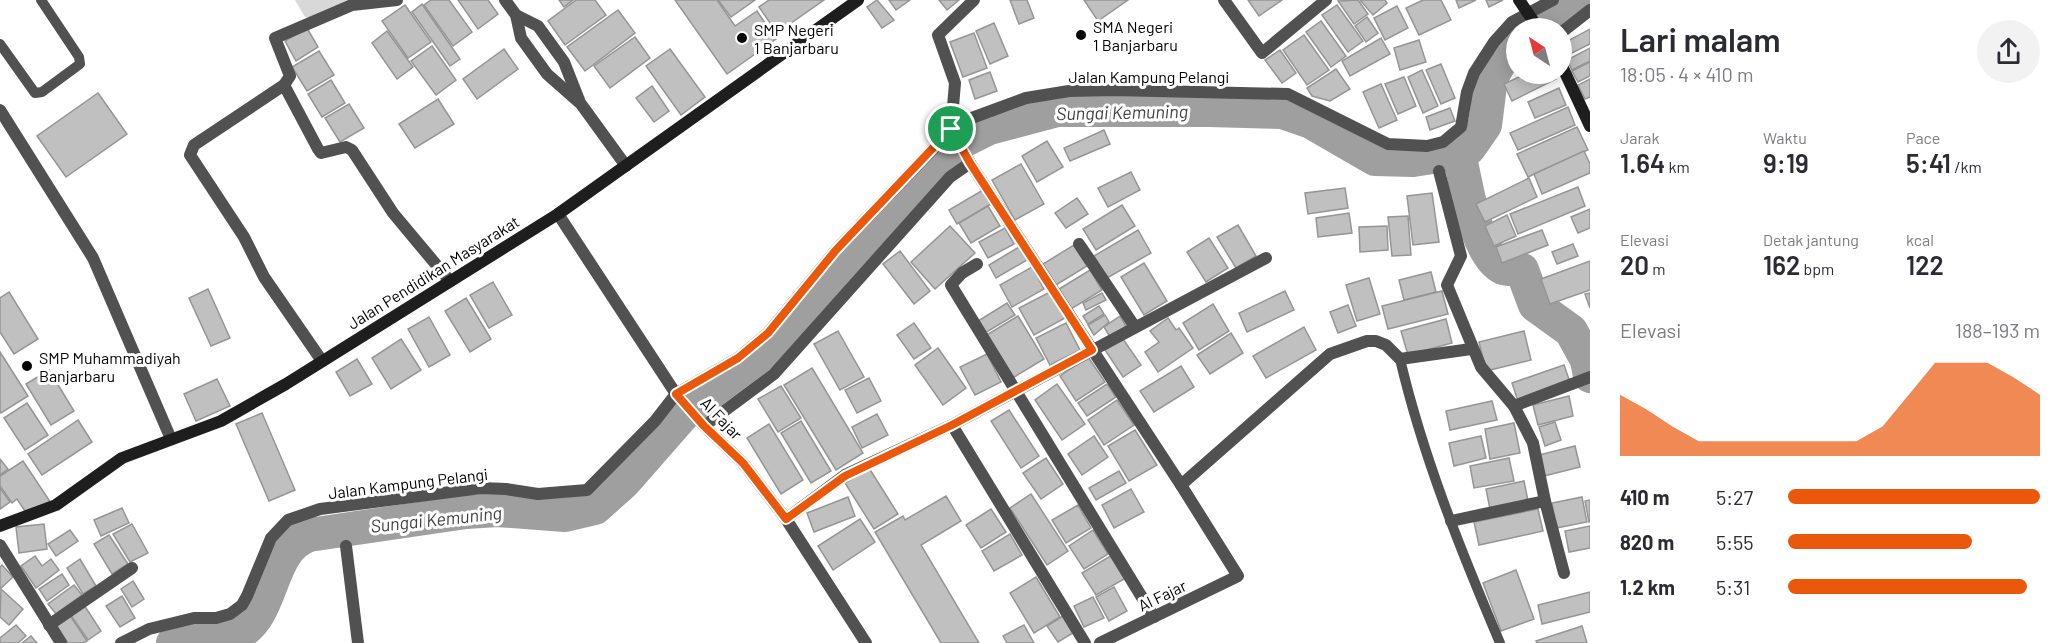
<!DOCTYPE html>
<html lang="id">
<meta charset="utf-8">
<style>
body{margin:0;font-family:Barlow,sans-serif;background:#f2f2f3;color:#2b2b33;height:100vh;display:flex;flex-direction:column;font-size:22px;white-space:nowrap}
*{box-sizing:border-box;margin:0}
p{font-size:20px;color:#7c7c81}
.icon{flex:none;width:33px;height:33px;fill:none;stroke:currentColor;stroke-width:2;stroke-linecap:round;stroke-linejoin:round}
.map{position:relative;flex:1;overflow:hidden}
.sheet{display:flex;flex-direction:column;background:#fff;width:480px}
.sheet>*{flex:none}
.needle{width:39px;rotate:324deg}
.buttons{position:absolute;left:1506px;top:18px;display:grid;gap:12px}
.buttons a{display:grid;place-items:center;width:66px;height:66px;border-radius:50%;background:#fff;box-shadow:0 3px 15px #0003;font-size:30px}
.pin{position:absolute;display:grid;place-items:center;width:51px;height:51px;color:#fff;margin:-26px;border:3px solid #fff;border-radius:50%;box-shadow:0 2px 6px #0007}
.round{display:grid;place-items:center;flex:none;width:63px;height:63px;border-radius:32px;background:#f2f2f3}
.overview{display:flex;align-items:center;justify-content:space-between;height:102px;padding:0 30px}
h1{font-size:33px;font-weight:600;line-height:45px}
.metrics{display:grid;grid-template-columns:repeat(3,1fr);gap:9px;height:102px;padding:6px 30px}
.metrics div{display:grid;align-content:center}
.metrics b{font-size:26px;font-weight:600}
.metrics small{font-size:16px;font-weight:400}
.metrics p{font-size:16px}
.chart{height:168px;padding:12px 30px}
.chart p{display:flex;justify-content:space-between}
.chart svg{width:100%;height:108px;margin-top:6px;fill:#ea580c;opacity:.7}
ul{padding:0 30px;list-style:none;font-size:20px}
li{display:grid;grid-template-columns:96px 72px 1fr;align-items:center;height:45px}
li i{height:15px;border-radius:8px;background:#ea580c}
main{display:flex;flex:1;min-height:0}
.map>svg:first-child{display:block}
.green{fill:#d8d8d8}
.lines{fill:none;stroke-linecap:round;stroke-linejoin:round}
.river{stroke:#9f9f9f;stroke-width:34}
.building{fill:#c0c0c0;stroke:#959595;stroke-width:1.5}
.lane{stroke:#515151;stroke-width:10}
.street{stroke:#515151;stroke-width:12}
.secondary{stroke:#1e1e1e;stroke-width:12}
.secondary-bridge{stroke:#1e1e1e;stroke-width:12}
.route-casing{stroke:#fff;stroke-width:12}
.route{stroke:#ea580c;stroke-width:8}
.poi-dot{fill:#000;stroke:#fff;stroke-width:2}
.labels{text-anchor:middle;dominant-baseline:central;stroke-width:6;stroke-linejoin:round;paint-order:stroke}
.poi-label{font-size:16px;fill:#000;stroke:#fff;text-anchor:start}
.street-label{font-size:16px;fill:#000;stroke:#fff}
.water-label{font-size:18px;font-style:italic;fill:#404040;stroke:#fff}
</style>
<main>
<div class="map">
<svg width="1590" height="643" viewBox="0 0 1590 643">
<rect width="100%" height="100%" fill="#fff"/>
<path class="green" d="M295,0H351L310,18L305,17Z"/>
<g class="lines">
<g class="river">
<path d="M1533,28L1583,0"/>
<path d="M1459,153C1466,181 1475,255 1503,268C1508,270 1516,269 1522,270L1535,305L1571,331L1587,360L1590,376"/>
<path d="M173,643C192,639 222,642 238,634C276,614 267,549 309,535L466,512L497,510L565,515L595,508L624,482L688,409L776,344L884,217L955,145L989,128L1057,110H1209L1282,112L1311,122L1375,159L1413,160L1459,153L1469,148L1485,125L1491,78L1507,50L1516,40"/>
</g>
</g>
<g class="building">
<path d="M431,0H449L472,32L453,46L424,5Z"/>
<path d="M458,0H488L498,14L478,29Z"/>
<path d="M559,0H573L564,7Z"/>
<path d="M576,0H595L606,15L565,45L548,21Z"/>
<path d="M675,0H717L735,26L757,11L776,39L727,74Z"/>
<path d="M718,0H755L731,17Z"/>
<path d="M769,0H824L777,33L759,7Z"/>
<path d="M877,0L894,20L882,28L867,7Z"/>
<path d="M889,0H910L896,10Z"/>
<path d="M939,0H959L947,10Z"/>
<path d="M1010,0H1027L1034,18L1019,24Z"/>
<path d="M1084,0H1128L1098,21Z"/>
<path d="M1248,0H1282L1259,16Z"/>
<path d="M1358,0L1368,14L1354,24L1338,1Z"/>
<path d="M1360,0H1385L1387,3L1373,15Z"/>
<path d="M1423,0H1441L1451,20L1419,35L1406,8Z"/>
<path d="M1456,0H1476L1459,8Z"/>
<path d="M1486,0H1503L1489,7Z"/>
<path d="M422,4L460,59L450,66L412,12Z"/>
<path d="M405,5L431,42L408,58L382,21Z"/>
<path d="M1337,5L1363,41L1348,52L1322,15Z"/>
<path d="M1397,6L1408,28L1385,40L1374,18Z"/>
<path d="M618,10L635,33L585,71L567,47Z"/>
<path d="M1367,17L1378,33L1366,42L1355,26Z"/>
<path d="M1321,21L1346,56L1331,67L1306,32Z"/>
<path d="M994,23L1008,56L990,64L976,31Z"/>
<path d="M307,28L318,47L296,61L285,41Z"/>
<path d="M1590,29V44L1566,56L1562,44Z"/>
<path d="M387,31L413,67L397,79L372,43Z"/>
<path d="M974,33L987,68L963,77L950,42Z"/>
<path d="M1304,35L1329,70L1307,85L1283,50Z"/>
<path d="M635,37L650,58L610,88L594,66Z"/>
<path d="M1381,38L1390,54L1350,76L1342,61Z"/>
<path d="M1419,40L1426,62L1400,70L1394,48Z"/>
<path d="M432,46L456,80L436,95L411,61Z"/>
<path d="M1590,48V61L1572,70L1567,60Z"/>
<path d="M504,49L518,69L477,99L463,79Z"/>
<path d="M670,49L705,97L681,115L646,66Z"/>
<path d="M1280,50L1296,73L1282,83L1265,60Z"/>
<path d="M319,51L334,75L307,91L292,67Z"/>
<path d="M1590,62V76L1578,82L1572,71Z"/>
<path d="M1441,64L1455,98L1441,104L1426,70Z"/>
<path d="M1336,69L1350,89L1330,101L1312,96L1307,88Z"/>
<path d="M1422,70L1438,106L1423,113L1408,77Z"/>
<path d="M990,72L997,91L975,99L969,80Z"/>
<path d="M1525,74H1553L1556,79L1512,101L1504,84Z"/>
<path d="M1404,77L1416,106L1398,114L1385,84Z"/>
<path d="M1590,79V97L1585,99L1578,85Z"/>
<path d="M331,80L345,103L322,117L308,94Z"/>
<path d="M1381,84L1397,120L1379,128L1363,92Z"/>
<path d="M652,86L669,111L654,122L636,98Z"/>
<path d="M1559,88L1566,105L1535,118L1528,102Z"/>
<path d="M98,93L127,134L66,177L37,136Z"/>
<path d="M438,99L454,124L415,148L399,124Z"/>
<path d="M349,104L364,128L340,142L325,118Z"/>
<path d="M1568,107L1575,125L1518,150L1510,133Z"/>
<path d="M1450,108L1455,121L1430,130L1426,117Z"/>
<path d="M1577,127L1588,150L1528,177L1517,154Z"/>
<path d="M1104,130L1110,144L1070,161L1064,148Z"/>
<path d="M1047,141L1063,167L1037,182L1022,156Z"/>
<path d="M1584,151L1590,164V173L1542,194L1534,174Z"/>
<path d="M1021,164L1044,204L1015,220L992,180Z"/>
<path d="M1131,172L1140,190L1108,207L1098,188Z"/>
<path d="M1529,178L1537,197L1485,222L1476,204Z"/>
<path d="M1578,187L1585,206L1518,234L1510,214Z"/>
<path d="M1345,188L1348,208L1308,214L1305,193Z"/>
<path d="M983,190L991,204L957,224L949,210Z"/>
<path d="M1432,193L1439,242L1413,245L1407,196Z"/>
<path d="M1077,198L1088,214L1066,228L1055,213Z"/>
<path d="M1122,205L1135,226L1096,250L1083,229Z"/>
<path d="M988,206L1000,226L971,243L959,223Z"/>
<path d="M1590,209V228L1578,233L1571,217Z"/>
<path d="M1349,213L1352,233L1318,237L1316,218Z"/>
<path d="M1507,215L1516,236L1494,246L1485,226Z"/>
<path d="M1408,216L1411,255L1392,256L1388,217Z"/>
<path d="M1238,225L1256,256L1236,268L1217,237Z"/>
<path d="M950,226L975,253L935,289L911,262Z"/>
<path d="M1387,226L1388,250L1360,252L1359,227Z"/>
<path d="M1005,228L1014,244L988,258L979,242Z"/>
<path d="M1138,230L1151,253L1107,278L1094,256Z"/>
<path d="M1542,230L1548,245L1502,263L1496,247Z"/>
<path d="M1209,238L1228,268L1206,282L1187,252Z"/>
<path d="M1573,244L1578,256L1557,264L1552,252Z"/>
<path d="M1074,245L1087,266L1056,285L1043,264Z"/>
<path d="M1019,247L1027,260L996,278L989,265Z"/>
<path d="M900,251L930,291L914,304L883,264Z"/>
<path d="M1590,261V290L1550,304L1541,279Z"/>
<path d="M1144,263L1167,301L1144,315L1121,277Z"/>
<path d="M1032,267L1044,289L1012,307L1000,285Z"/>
<path d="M1090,270L1102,290L1071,309L1059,289Z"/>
<path d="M1431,272L1436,292L1404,300L1399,280Z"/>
<path d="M1369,278L1380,314L1357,321L1346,285Z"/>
<path d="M493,282L512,315L489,328L470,295Z"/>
<path d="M208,289L230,338L211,346L189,298Z"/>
<path d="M1285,291L1294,310L1247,332L1239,313Z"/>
<path d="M1442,291L1448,314L1388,329L1382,306Z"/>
<path d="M9,292L38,339L14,354L0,332V298Z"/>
<path d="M1050,292L1065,318L1034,335L1019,308Z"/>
<path d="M1102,293L1106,300L1086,310L1083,303Z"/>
<path d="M1590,293V308L1585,294Z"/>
<path d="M466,298L491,339L470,352L445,311Z"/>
<path d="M1007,303L1015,315L985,333L978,321Z"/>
<path d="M1213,304L1229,331L1199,350L1183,323Z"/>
<path d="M1348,305L1356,326L1338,333L1330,312Z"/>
<path d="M1099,306L1104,314L1088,324L1083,316Z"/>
<path d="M1105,315L1109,322L1094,335L1088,325Z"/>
<path d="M1018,316L1044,359L1011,379L985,336Z"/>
<path d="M1120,316L1126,326L1110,337L1104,327Z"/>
<path d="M429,317L450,355L429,367L408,329Z"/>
<path d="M1168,318L1176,330L1179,328L1193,348L1158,372L1145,352L1159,342L1150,331Z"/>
<path d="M1446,319L1452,343L1408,355L1401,331Z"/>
<path d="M914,323L931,348L914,359L897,335Z"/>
<path d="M1066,323L1080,350L1050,365L1036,338Z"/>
<path d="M1304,327L1316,350L1266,378L1253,356Z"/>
<path d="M838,331L864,377L840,390L814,344Z"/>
<path d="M1524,331L1531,360L1486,371L1479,342Z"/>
<path d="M1231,333L1243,353L1210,374L1197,355Z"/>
<path d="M401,339L421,370L391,389L372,358Z"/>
<path d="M1123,339L1141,365L1123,377L1105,350Z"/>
<path d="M938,348L966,388L943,405L915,365Z"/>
<path d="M0,352L28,396L1,413L0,411Z"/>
<path d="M987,354L1001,382L975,395L960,367Z"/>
<path d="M1088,357L1105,382L1076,401L1060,376Z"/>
<path d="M357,359L372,384L350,396L336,372Z"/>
<path d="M1564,365L1570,382L1518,401L1512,383Z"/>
<path d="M1181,366L1194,387L1154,412L1140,391Z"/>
<path d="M812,368L863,453L836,470L784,385Z"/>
<path d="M49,370L74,411L51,425L26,384Z"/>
<path d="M869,378L881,401L857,413L845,390Z"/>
<path d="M217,379L230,406L196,421L184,394Z"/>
<path d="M1057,384L1085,424L1062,440L1035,400Z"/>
<path d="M1107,384L1116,397L1087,416L1078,403Z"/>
<path d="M781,386L801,418L778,432L758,399Z"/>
<path d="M1569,396L1573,416L1538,425L1533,405Z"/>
<path d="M1117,400L1134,425L1104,445L1088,420Z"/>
<path d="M1492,401L1497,420L1450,430L1446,411Z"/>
<path d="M27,403L48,435L25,450L4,418Z"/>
<path d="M1009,410L1039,456L1021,468L991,421Z"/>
<path d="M262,413L295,490L269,501L236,424Z"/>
<path d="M877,414L888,435L862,448L852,427Z"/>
<path d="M78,420L92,442L42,475L28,454Z"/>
<path d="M801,421L831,471L811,483L781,433Z"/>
<path d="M1555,422L1561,440L1545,446L1539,427Z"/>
<path d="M1514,423L1520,453L1490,459L1485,429Z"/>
<path d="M769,424L803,480L781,494L747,438Z"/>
<path d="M1135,430L1157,465L1129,481L1108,446Z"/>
<path d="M1094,436L1108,457L1082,475L1068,454Z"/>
<path d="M1481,436L1486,458L1454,466L1449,443Z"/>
<path d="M1575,446L1580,467L1544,476L1539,455Z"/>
<path d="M1046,458L1063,484L1041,499L1023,473Z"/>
<path d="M1509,458L1514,481L1474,488L1470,466Z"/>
<path d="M0,459L8,469L0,475Z"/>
<path d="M23,461L51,503L25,511L17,499L12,503L0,486V476Z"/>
<path d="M869,468L898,514L874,529L845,483Z"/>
<path d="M1119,471L1126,483L1096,500L1089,488Z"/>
<path d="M1524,481L1528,501L1490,509L1486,489Z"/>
<path d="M0,488L10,502L0,509Z"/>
<path d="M1131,489L1144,512L1114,528L1102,505Z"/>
<path d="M1031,494L1068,551L1047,565L1010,508Z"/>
<path d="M946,496L961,521L921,545L979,643H941L875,532L903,516L905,520Z"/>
<path d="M848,497L855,516L814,532L807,513Z"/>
<path d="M1582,497L1587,522L1556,528L1552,503Z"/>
<path d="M1590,500V521L1589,522L1585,501Z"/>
<path d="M1078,505L1091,528L1066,543L1052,520Z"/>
<path d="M122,508L129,523L101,536L94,520Z"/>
<path d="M991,509L1006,532L981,548L966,525Z"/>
<path d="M1538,509L1543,531L1479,545L1474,522Z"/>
<path d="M860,519L875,542L833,570L818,546Z"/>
<path d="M44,524L47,549L19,553L16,527Z"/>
<path d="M132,524L148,553L130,562L113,534Z"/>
<path d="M1590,526V548L1569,552L1565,531Z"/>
<path d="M70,530L78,541L56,556L48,544Z"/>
<path d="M1093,530L1108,554L1084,569L1069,546Z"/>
<path d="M1010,534L1022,555L994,571L982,551Z"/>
<path d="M109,535L128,564L112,574L94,544Z"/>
<path d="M1112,555L1126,578L1096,595L1082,573Z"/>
<path d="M35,556L42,566L51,559L59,570L36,588L21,566Z"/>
<path d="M80,559L96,586L83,594L67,568Z"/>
<path d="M2,565L13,577L0,589V567Z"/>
<path d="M1516,570L1534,619L1501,631L1483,583Z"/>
<path d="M62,574L69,585L47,601L39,589Z"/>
<path d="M1036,577L1060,617L1034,633L1010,593Z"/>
<path d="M133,581L144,599L132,607L121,589Z"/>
<path d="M74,585L82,595L56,614L48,604Z"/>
<path d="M1114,587L1127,611L1109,621L1096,597Z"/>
<path d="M1,589L23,609L9,625L0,617Z"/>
<path d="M1590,592V612L1542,624L1538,605Z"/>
<path d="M122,596L135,618L120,627L106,606Z"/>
<path d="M1093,597L1104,618L1084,627L1074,606Z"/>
<path d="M84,605L101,631L88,640L70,614Z"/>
<path d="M69,614L87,641L83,643H68L55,623Z"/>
<path d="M1063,616L1073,633L1058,642L1047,626Z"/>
<path d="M16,625L26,636L18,643H0V638Z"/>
<path d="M1024,625L1034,643H1007L1003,636Z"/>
<path d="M1582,626L1587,643H1537L1536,641Z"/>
<path d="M31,636L37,643H22Z"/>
</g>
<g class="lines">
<g class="lane">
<path d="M0,44L35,93L42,92L80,64L79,57L41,0"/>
<path d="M1400,359C1423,457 1461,551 1500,643"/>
</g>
<g class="street">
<path d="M397,0L352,5L275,38L290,76L284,85L318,149L321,153L346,147L352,150L393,213L449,280"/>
<path d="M505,0L516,15L521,38L547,74L581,104L626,166"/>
<path d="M974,0L938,35L955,83L951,130L970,163L1181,485L1238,576L1100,643"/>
<path d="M1224,0L1262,53L1326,0"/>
<path d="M516,15L538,26L564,62L579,100"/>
<path d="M1562,32L1590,10"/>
<path d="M284,85L194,145L190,155L244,237L264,277L322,361"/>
<path d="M0,110L93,258L171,439"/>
<path d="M1439,171L1461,256L1447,285L1481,367L1514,406"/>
<path d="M558,214L676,394L704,426L743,463L786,519L866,643"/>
<path d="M1079,244L1135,327"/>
<path d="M977,264L962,273L951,285L1154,617"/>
<path d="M952,425L1085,643"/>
<path d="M704,426L774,374L950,177L970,163"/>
<path d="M1181,485L1330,354L1367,341H1376L1386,345L1400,359L1471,349"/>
<path d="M1545,501L1564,573"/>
<path d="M786,519L845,475L952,425L1266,258"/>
<path d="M1451,521L1545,501L1533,443L1514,406L1590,377"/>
<path d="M0,545L61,643"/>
<path d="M346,546L358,643"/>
<path d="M49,625L132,568"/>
<path d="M121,643L149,629L194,618H216L230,614L242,605L247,596L271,538L288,520L320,509L481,488L506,489L538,494L587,490L655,421L676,394L738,358L768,333L836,250L951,130L969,119L1026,98L1069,91L1113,90L1288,94L1388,144L1427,146L1443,142L1461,127L1467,92L1474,73L1494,42L1512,22L1553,0"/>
</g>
<g class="secondary">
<path d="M1562,66L1590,126"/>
<path d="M0,526L56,505L122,458L221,421L286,384L558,214L858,0"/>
</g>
<path class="secondary-bridge" d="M1519,0L1538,28"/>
</g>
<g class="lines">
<g class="route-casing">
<path id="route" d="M951,129L970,163L1092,350L952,425L845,476L786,519L743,463L704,426L676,394L738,358L768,333L836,250Z"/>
</g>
<use href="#route" class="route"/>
</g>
<g class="poi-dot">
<circle cx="1081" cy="35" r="6"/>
<circle cx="742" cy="38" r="6"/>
<circle cx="27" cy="366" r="6"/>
</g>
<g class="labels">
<g class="poi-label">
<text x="1093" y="26">SMA Negeri<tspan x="1093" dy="18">1 Banjarbaru</tspan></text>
<text x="754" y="29">SMP Negeri<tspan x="754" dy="18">1 Banjarbaru</tspan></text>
<text x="39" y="357">SMP Muhammadiyah<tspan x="39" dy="18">Banjarbaru</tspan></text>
</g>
<g class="street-label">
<text x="1149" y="76">Jalan Kampung Pelangi</text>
<text transform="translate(433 272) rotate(-32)">Jalan Pendidikan Masyarakat</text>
<text transform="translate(722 418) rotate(46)">Al Fajar</text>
<text transform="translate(408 483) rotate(-7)">Jalan Kampung Pelangi</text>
<text transform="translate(1162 595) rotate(-26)">Al Fajar</text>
</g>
<g class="water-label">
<text transform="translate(1122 112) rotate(-1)">Sungai Kemuning</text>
<text transform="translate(436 519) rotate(-6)">Sungai Kemuning</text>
</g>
</g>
</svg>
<div class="buttons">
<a><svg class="needle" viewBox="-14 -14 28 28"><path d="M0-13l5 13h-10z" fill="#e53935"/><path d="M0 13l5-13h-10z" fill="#7c7c81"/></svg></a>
</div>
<div class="pin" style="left:951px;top:129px;background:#1e9e55"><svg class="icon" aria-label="arrive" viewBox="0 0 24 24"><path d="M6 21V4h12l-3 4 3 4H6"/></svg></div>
</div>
<section class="sheet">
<div class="overview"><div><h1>Lari malam</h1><p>18:05 · 4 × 410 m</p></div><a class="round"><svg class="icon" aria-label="share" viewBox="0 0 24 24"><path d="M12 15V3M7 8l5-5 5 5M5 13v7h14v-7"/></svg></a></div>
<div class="metrics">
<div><p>Jarak</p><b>1.64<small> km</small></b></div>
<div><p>Waktu</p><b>9:19</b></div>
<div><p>Pace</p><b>5:41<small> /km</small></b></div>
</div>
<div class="metrics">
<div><p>Elevasi</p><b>20<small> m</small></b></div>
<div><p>Detak jantung</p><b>162<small> bpm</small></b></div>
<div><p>kcal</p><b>122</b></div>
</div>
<div class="chart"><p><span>Elevasi</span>188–193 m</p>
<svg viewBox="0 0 160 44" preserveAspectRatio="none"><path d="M0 44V19L10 25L20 32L30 38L40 38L50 38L60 38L70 38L80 38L90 38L100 32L110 19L120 6L130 6L140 6L150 12L160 19V44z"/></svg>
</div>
<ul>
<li><b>410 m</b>5:27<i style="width:100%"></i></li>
<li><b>820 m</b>5:55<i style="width:73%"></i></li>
<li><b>1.2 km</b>5:31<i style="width:95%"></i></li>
</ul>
</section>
</main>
